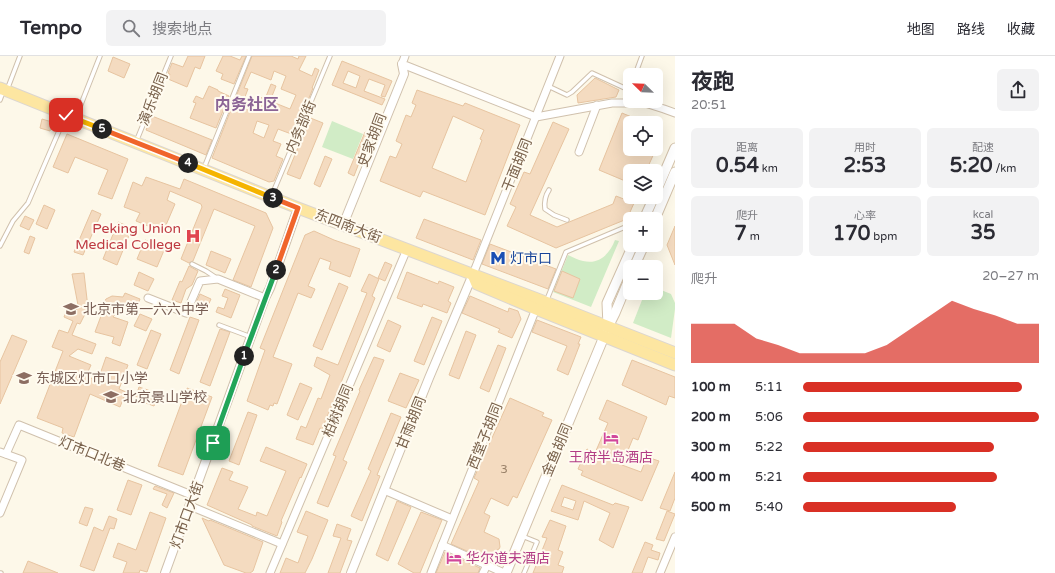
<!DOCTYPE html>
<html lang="zh">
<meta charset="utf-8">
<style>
body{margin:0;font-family:"Varela Round","Noto Sans SC",sans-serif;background:#f2f2f3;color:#2b2b33;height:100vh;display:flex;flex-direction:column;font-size:15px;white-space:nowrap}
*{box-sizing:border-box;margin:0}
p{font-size:13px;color:#7c7c81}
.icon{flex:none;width:22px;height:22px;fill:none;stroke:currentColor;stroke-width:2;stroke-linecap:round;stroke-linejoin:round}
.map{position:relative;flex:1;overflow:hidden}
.details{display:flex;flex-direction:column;background:#fff;width:380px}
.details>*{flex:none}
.needle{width:26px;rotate:293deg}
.tools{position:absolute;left:623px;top:12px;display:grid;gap:8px}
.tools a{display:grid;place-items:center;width:40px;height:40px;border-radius:6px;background:#fff;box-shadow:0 4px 16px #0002;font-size:20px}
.pin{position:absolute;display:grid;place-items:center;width:34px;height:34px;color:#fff;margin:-17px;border-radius:8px;box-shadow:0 2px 6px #0006}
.km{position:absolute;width:20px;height:20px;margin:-10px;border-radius:50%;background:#222;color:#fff;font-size:11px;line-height:20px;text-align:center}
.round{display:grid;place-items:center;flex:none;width:42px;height:42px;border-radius:6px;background:#f2f2f3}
.headline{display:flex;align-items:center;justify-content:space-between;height:68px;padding:0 16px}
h1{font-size:22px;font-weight:700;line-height:30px}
.figures{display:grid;grid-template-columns:repeat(3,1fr);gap:6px;height:68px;padding:4px 16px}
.figures div{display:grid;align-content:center;border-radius:6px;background:#f2f2f3;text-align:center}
.figures b{font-size:20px;font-weight:700}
.figures small{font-size:11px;font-weight:400}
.figures p{font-size:11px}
.chart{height:112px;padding:8px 16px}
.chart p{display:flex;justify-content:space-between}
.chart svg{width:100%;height:72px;margin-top:4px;fill:#d93025;opacity:.7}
ul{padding:0 16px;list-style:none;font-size:13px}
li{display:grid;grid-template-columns:64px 48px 1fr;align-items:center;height:30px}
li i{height:10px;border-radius:5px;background:#d93025}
header{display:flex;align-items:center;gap:24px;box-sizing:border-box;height:56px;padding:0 20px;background:#fff;border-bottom:1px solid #e1e1e2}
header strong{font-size:19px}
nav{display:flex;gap:22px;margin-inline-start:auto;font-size:14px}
.search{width:280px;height:36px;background:#f2f2f3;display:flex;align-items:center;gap:10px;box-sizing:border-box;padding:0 14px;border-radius:6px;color:#7c7c81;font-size:15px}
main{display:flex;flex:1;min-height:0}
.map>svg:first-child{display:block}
.green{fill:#d1ecc6}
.building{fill:#f4dbc0;stroke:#e7c4a0;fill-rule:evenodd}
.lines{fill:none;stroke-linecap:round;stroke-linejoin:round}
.service-casing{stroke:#d0c1ad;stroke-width:5.5}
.minor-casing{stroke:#d0c1ad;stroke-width:9}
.tertiary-casing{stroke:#d0c1ad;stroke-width:10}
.secondary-casing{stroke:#d3c2ab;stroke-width:11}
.primary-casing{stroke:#dcd6d0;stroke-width:13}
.service{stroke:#fff;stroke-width:3.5}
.minor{stroke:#fff;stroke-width:7}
.tertiary{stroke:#fff;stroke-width:8}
.secondary{stroke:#fff;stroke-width:9}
.primary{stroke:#fde6a1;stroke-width:11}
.split-1-casing{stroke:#fff;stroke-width:8}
.split-2-casing{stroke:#fff;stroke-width:8}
.split-3-casing{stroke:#fff;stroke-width:8}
.split-4-casing{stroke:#fff;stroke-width:8}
.split-5-casing{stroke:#fff;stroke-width:8}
.split-6-casing{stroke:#fff;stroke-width:8}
.split-1{stroke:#22a559;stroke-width:5}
.split-2{stroke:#22a559;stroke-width:5}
.split-3{stroke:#f0652b;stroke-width:5}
.split-4{stroke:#f5b400;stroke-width:5}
.split-5{stroke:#f0652b;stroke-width:5}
.split-6{stroke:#f5b400;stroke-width:5}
.labels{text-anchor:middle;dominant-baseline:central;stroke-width:4;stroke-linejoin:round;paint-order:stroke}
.number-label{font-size:12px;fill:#988068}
.street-label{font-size:14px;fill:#79614b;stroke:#fffbf0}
.health-label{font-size:14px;fill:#be3a42;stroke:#fffbf0;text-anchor:end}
.transit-label{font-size:14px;fill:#164399;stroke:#fffbf0;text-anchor:start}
.education-label{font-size:14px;fill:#785e54;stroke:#fffbf0;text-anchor:start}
.hotel-label{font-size:14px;fill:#b23c85;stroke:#fffbf0}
.quarter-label{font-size:16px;font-weight:bold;fill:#8b6395;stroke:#fffbf0}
</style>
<header>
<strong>Tempo</strong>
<div class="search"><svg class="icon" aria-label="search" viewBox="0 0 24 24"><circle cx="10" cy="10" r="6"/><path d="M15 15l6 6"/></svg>搜索地点</div>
<nav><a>地图</a><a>路线</a><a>收藏</a></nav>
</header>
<main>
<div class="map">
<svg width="675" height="517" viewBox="0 0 675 517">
<rect width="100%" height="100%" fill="#fdf8e9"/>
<g class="green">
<path d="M332,65L363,78L353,103L322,91Z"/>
<path d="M615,184L619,185L591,251L553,236L568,199C573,201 578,204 583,205C600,209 610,197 615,184Z"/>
<path d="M656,232L671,238L675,247V253L671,282L633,267L644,239L651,241L653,237H656Z"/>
</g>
<g class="building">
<path d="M188,0H205L200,13L195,11L187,31L168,23L170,18L168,17L172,7L183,11Z"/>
<path d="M223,0H230L240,4L242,0H246L234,28L221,23L223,18L216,15Z"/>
<path d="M252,0H291L298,3L299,0H306L299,14L312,20L315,12L319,14L312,32H313L294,79L278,73L273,85L281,88L276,100L283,103L274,125L269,126L212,102ZM274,15L286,20L281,33L296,39L290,53L270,45L276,30L271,28L265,43L260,41L255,54L251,52L250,55L241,51L248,33L244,32L251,16L271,24ZM257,65L269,69L264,82L253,77Z"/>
<path d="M113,1L130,8L124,22L108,15Z"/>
<path d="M342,5L392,25L385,41L381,40L385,29L369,23L364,35L385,43L382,49L332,29ZM348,15L360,20L356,32L343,27Z"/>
<path d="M595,22L619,34L616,41L578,47L577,39Z"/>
<path d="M209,30L218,34V35L229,40L216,72L190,62L196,47L193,46L196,40L203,43Z"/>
<path d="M417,34L463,50L465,47L520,69L485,159L423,135L420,141L380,125L390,100L396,102L402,88L396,85L406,59L411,61L416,49L412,47ZM453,60L484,74L480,83L482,84L466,126L432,112Z"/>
<path d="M622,57L646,67H630V93H656L646,115H630V127L599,114Z"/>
<path d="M152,60L212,84L206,99L146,74Z"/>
<path d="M308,61L323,67L300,123L287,118L302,82L300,81Z"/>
<path d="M42,63L52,66L50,75L40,72Z"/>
<path d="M553,66L569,73L530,159L557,171L613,148L616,140L634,147L627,163L556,192L507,170L516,151L510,148L524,116L530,118Z"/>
<path d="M365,76L370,78L354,120L348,117Z"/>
<path d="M67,78L128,103L112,143L98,138L108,114L75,101L68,117L53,111Z"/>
<path d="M325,100L332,103L320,131L314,128Z"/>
<path d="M146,121L180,133L184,123L266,157L273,172L251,231L233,224L255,170L214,153L193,205L189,207L181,203L202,151L201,148L170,135L167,144L175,148L163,176L136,165L140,157L124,151L133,126L142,130Z"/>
<path d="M44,149L55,154L47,173L36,168Z"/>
<path d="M92,154L101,158L83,199L74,196Z"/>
<path d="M25,160L34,164L29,174L20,170Z"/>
<path d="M424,163L481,184L473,204L416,182Z"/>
<path d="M118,166L132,172L117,209L103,203Z"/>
<path d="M675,170V209L667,189Z"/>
<path d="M314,175L334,184L360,193L350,221L329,213L331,206L320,202L308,230L315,233L311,242L298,237L273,301L292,308L277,348L274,347L273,350L270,349L268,354L247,345L265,294L260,292L305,179Z"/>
<path d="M30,180L35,182L29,198L24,196Z"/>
<path d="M145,184L165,192L157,211L137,203Z"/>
<path d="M490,188L556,213L548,233L482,208Z"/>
<path d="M211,195L231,203L225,217L206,209Z"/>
<path d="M385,206L392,209L385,225L378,222Z"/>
<path d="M189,210L198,215L192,229L186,233L181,247L172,244L180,225L182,226Z"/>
<path d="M562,215L580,223L573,242L554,235Z"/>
<path d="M139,216L154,223L148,235L134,229Z"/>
<path d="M407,216L438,228L439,225L454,231L448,245L451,247L447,257L423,248L422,251L397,242Z"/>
<path d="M84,217L88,252L80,268L77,267L72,279L96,288L92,298L78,293L69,300L91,309L86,320L96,324H98L106,301L128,309L119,333L126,336L120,351L90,338L74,381L62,377L63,372L37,362L63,295L52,291L59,274L68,277L73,265L64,261L67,254L75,258L78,249L72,218Z"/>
<path d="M369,218L379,223L372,240L375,242L334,344L322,373L320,372L313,389L296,383L301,370L306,372L318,342L321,343L330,319L314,310L317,301L338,309L367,237L361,235Z"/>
<path d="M339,227L348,231L322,294L313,290Z"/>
<path d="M225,233L240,239L231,262L216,256L218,251L224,253L228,242L222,240Z"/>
<path d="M125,237L140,243L138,248L133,246L132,251L128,249V253L120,252L113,261L128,266L120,290L112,287L114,281L95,276L104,252L101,250L106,243L112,240L123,241Z"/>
<path d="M200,238L211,243L206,254L195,249Z"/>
<path d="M470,240L508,256L509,252L518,255L521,263L512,282L498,276L500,273L462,257Z"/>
<path d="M140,258L152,263L146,275L134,270Z"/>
<path d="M190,261L199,264L179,318L170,314Z"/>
<path d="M432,261L442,265L424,309L414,305Z"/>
<path d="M388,264L401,270L390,296L377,290Z"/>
<path d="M537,264L581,281L578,288H580L568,319L557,314L567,290L532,276Z"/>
<path d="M220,273L230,276L210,330L200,326Z"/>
<path d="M151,274L161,278L147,313L137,309Z"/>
<path d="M466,275L476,279L459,323L449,319Z"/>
<path d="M12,279L27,285L0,348V306Z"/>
<path d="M498,289L506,292L489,336L480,332Z"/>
<path d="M374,301L384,304L343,404L347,406L328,451L317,447L336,400L333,399L360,335L359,334Z"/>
<path d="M632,304L675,321V342L669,340L666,349L622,329Z"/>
<path d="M400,317L419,324L406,352L388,345Z"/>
<path d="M300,327L312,332L298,364L287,359Z"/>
<path d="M139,331L159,338L154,350L135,343Z"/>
<path d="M187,332L212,341L183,419L158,410Z"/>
<path d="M510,342L544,357L542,360L552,364L517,442L513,440L508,450L491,442L484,457L490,460L484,476L499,483L500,491L499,493L497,494L492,506L451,488L479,425L474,422Z"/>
<path d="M607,344L647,361L638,384L633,382L622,409L641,416L647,401L659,405L642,445L581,419L583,415L578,413L587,393L595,397L608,367L599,363Z"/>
<path d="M248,356L257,359L239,409L229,405Z"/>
<path d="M391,357L401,361L377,419L380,420L362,465L351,460L371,415L368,413Z"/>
<path d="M266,391L307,408L301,422L300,421L281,465L282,466L277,480L252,470V469L207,449L222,412L233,416L229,424L248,431L238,453L256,460L257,456L267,460L286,415L260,405Z"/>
<path d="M675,416V442L670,455L660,452Z"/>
<path d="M128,424L142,429L131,459L117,454Z"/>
<path d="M562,429L613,449L615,447L629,451L613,492L599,484L610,457L584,445L578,464L551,455ZM564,441L576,445L573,454L561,450Z"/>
<path d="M155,430L174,437L167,452L162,449L167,438L153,433Z"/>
<path d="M397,445L411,451L388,505L376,499Z"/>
<path d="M85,451L93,453L87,470L79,467Z"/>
<path d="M306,455L328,464L312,503L305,517H280L286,502L298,507L308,480L297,476Z"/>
<path d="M667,455L675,458L664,485L656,483Z"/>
<path d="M150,456L166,462L147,516L140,514L139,517H123L127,506L113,501L118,487L136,494Z"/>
<path d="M421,456L442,464L420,517H414L398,508Z"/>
<path d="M109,460L117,463L114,473L110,472L94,515L80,510L94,471L103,475Z"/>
<path d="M202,462L209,465L210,464L263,486L253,515L250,517H246L224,509Z"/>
<path d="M550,464L566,470L558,494L563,496L558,509L564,511L562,517H533L547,482L542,481Z"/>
<path d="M337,468L351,473L347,484L352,485L340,517H328L341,482L333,480Z"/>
<path d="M645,486L653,489L651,494L660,497L658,504L648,501L642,517H632Z"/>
<path d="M445,496L480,512L478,517H436Z"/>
<path d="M28,505L58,517H23Z"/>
</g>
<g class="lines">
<g class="service-casing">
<g id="service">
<path d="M635,19L642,0"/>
<path d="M548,30L567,39L572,36L592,17L629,34"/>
<path d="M630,30L629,34L630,45"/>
<path d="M7,34L20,0"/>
<path d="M0,44L3,36"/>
<path d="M76,61L100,0"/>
<path d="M136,86L171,0"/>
<path d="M204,112L249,0"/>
<path d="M549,134C545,140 544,146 545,153L554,159L567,164"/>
<path d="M272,139L330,0"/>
<path d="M0,190L13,165L28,147L65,61"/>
<path d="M192,208L206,215L218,223"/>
<path d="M546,246L566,196L630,169"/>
<path d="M219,269L251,281"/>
<path d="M522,480L537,486L524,517"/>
<path d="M0,517H1"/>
</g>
</g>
<g class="minor-casing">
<g id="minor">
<path d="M405,0L402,8L536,61L612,47H645L664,53L675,57"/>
<path d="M579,96L597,49"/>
<path d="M473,218L560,0"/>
<path d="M148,242L186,257L200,225L218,223L265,242"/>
<path d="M0,396L22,404L0,457"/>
<path d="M6,398L19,369L194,440"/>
<path d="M384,434L452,463"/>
<path d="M190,450L282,488"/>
<path d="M442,489L504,517"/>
<path d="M270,517L407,193"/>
<path d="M431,517L537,250"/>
<path d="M483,517L487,509"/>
<path d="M660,517L675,481"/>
</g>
</g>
<g class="tertiary-casing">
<g id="tertiary">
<path d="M343,169L404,18L402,8"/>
<path d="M165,517L265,242L270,232L298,152"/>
<path d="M351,517L429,322L473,218"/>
</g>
</g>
<g class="secondary-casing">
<g id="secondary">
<path d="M656,136L675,92"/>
<path d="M644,163L654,141"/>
<path d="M655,163L675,116"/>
<path d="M634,211L644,189"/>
<path d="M608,270L607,247L633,189"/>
<path d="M506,517L608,271L615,257L630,221"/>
</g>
</g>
<g class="primary-casing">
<g id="primary">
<path d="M0,32L298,152L540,244L675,297"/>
<path d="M474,221L477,228L536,253L675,309"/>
</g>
</g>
<use href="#service" class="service"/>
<use href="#minor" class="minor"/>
<use href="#tertiary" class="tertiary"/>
<use href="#secondary" class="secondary"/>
<use href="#primary" class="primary"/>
</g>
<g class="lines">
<g class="split-1-casing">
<path id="split-1" d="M213,387L244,300"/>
</g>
<g class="split-2-casing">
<path id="split-2" d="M244,300L276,214"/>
</g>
<g class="split-3-casing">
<path id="split-3" d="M273,142L298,152L276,214"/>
</g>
<g class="split-4-casing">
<path id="split-4" d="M188,107L273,142"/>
</g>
<g class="split-5-casing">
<path id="split-5" d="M102,73L188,107"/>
</g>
<g class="split-6-casing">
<path id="split-6" d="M66,59L102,73"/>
</g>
<use href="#split-1" class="split-1"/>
<use href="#split-2" class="split-2"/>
<use href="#split-3" class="split-3"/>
<use href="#split-4" class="split-4"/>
<use href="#split-5" class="split-5"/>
<use href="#split-6" class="split-6"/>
</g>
<defs>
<g id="hospital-bare" transform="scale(1.2)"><path d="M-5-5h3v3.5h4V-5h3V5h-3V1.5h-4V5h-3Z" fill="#e0444e" stroke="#fffbf0" stroke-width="2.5" paint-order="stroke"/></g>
<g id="metro-bare" transform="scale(1.2)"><path d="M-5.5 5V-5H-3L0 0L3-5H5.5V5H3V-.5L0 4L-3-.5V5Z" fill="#1a4fb4" stroke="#fffbf0" stroke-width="2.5" paint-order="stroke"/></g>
<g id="school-bare" transform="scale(1.2)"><path d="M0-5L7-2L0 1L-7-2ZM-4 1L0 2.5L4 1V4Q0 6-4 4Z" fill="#8d6e63" stroke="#fffbf0" stroke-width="2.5" paint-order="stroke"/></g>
<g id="hotel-bare" transform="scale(1.2)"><path d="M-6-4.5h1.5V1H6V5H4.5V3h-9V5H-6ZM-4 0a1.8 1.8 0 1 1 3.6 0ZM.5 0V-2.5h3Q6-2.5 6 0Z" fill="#d1479c" stroke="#fffbf0" stroke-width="2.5" paint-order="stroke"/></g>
</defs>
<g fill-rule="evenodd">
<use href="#hospital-bare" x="193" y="180"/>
<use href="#metro-bare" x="498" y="202"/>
<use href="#school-bare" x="71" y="253"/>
<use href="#school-bare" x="24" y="322"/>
<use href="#school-bare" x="111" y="341"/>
<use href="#hotel-bare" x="611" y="382"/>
<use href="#hotel-bare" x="454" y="502"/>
</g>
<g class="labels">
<g class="number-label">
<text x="504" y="413">3</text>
</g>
<g class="street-label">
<text transform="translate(153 43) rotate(-68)">演乐胡同</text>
<text transform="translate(301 71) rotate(-67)">内务部街</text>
<text transform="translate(372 84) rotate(-69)">史家胡同</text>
<text transform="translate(517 109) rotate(-68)">干面胡同</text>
<text transform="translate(348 170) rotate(21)">东四南大街</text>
<text transform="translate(338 355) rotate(-67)">柏树胡同</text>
<text transform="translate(411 367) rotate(-68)">甘雨胡同</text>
<text transform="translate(485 380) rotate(-68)">西堂子胡同</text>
<text transform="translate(557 394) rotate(-67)">金鱼胡同</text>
<text transform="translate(92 398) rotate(22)">灯市口北巷</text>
<text transform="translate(187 459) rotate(-70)">灯市口大街</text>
</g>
<g class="health-label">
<text x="181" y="172">Peking Union<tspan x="181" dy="16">Medical College</tspan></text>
</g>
<g class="transit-label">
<text x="510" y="202">灯市口</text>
</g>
<g class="education-label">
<text x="83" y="253">北京市第一六六中学</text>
<text x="36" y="322">东城区灯市口小学</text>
<text x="123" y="341">北京景山学校</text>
</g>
<g class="hotel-label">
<text x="611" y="401">王府半岛酒店</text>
<text x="466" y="502" text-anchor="start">华尔道夫酒店</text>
</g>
<g class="quarter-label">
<text x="247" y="49">内务社区</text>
</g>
</g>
</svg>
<div class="tools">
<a><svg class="needle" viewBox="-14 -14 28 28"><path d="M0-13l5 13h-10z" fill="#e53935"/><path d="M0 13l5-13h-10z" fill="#7c7c81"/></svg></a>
<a><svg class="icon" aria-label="locate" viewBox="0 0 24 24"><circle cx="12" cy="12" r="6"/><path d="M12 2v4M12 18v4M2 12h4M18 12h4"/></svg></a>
<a><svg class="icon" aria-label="layers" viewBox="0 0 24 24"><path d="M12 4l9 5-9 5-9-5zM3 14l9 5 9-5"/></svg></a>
<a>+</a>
<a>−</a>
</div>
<div class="pin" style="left:213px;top:387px;background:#1e9e55"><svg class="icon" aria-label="arrive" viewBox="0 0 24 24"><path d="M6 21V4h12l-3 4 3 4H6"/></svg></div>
<div class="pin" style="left:66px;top:59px;background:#d93025"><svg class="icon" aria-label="check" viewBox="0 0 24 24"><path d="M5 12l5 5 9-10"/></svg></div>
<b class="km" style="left:244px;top:300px">1</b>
<b class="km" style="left:276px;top:214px">2</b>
<b class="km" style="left:273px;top:142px">3</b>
<b class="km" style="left:188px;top:107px">4</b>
<b class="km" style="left:102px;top:73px">5</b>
</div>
<section class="details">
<div class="headline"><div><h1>夜跑</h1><p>20:51</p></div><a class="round"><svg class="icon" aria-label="share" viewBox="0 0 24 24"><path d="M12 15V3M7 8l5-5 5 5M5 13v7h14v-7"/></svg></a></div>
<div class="figures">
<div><p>距离</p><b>0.54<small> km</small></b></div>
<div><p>用时</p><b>2:53</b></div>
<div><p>配速</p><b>5:20<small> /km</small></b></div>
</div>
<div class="figures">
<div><p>爬升</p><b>7<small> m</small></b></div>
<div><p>心率</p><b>170<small> bpm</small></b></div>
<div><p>kcal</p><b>35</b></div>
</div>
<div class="chart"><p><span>爬升</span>20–27 m</p>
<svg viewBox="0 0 160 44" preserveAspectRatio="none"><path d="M0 44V20L10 20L20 20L30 29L40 33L50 38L60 38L70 38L80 38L90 33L100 24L110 15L120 6L130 11L140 15L150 20L160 20V44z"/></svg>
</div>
<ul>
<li><b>100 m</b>5:11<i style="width:93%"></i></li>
<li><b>200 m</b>5:06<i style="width:100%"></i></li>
<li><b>300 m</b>5:22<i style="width:81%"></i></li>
<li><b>400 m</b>5:21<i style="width:82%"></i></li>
<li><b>500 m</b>5:40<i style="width:65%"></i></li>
</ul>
</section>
</main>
